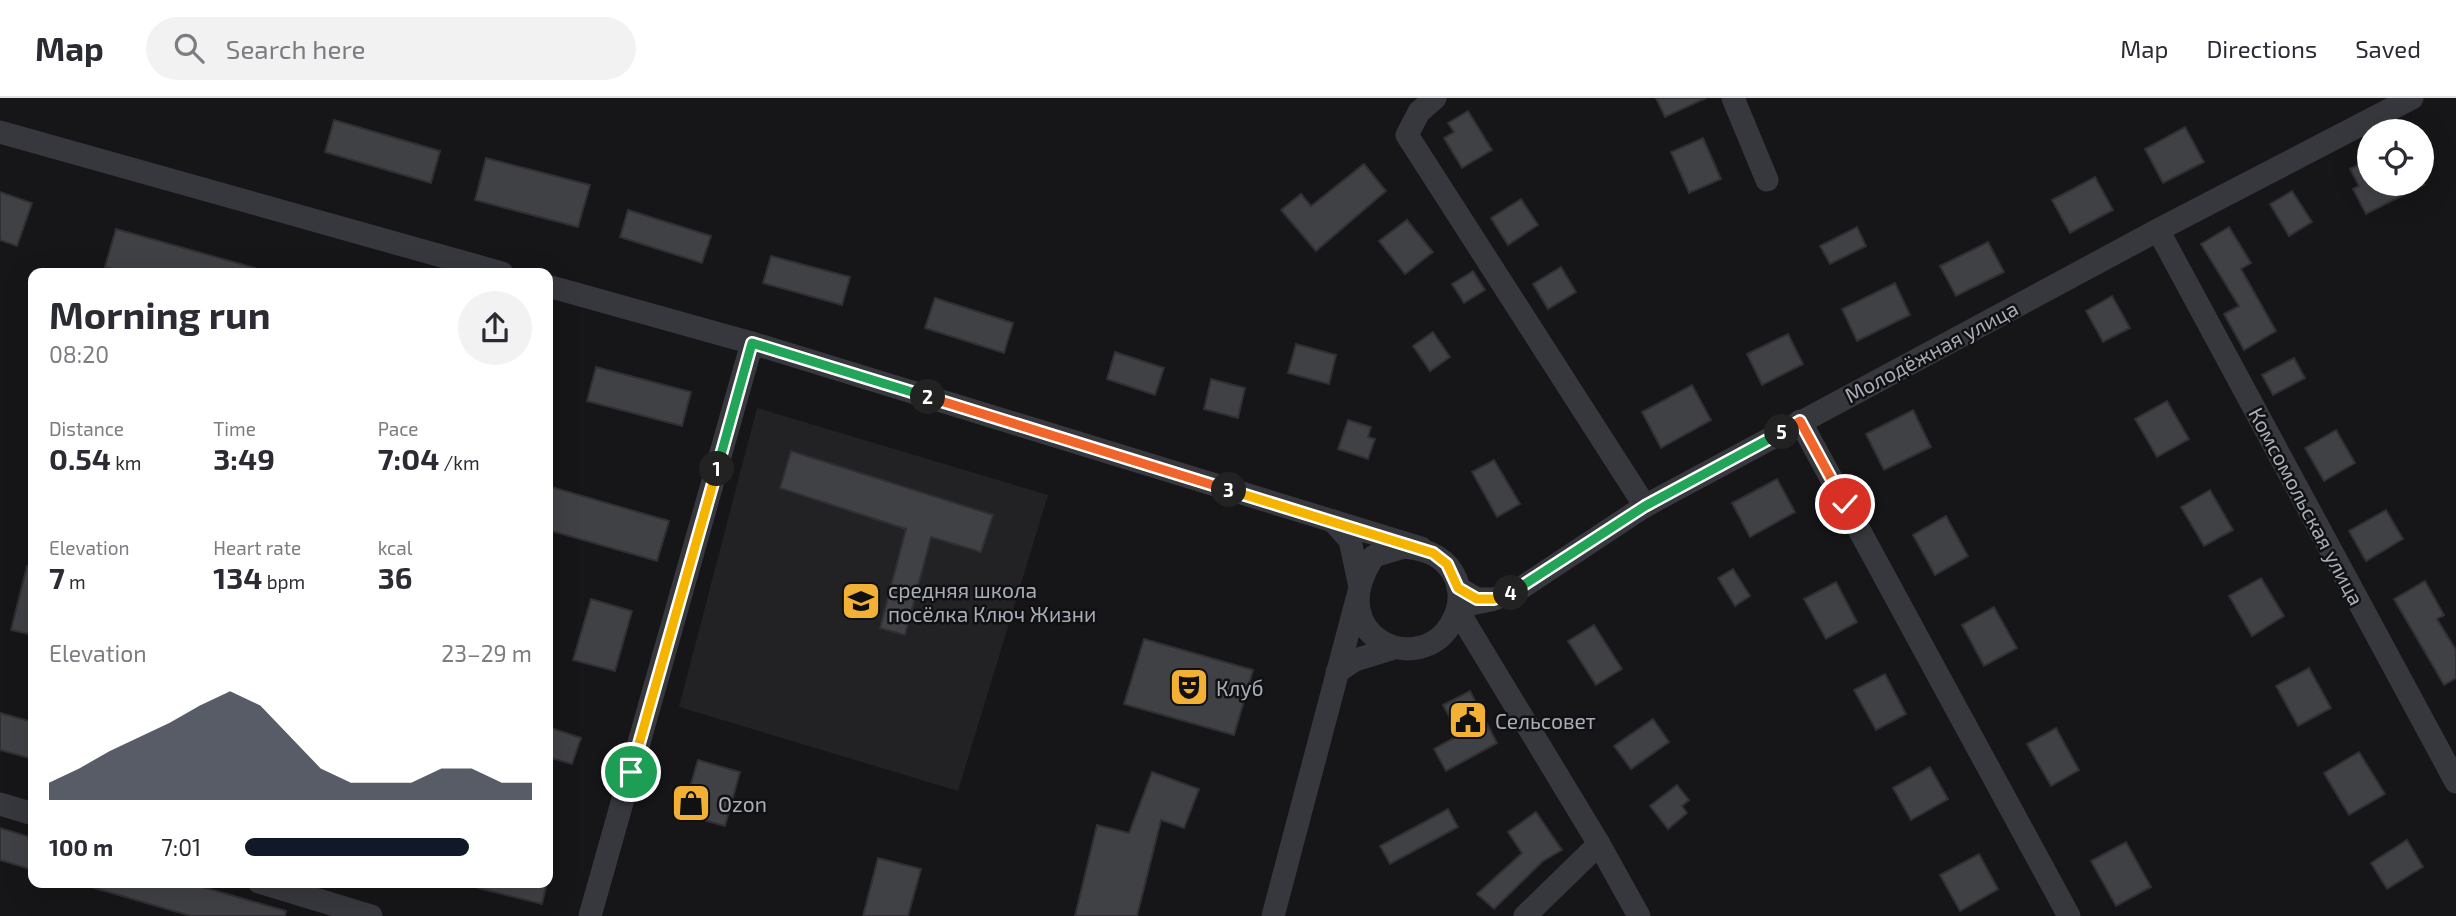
<!DOCTYPE html>
<meta charset="utf-8">
<style>
body{margin:0;font-family:"Exo 2",sans-serif;background:#f2f2f3;color:#2b2b33;height:100vh;display:flex;flex-direction:column;font-size:26px;white-space:nowrap}
*{box-sizing:border-box;margin:0}
p{font-size:23px;color:#7c7c81}
.icon{flex:none;width:38px;height:38px;fill:none;stroke:currentColor;stroke-width:2;stroke-linecap:round;stroke-linejoin:round}
.map{position:relative;flex:1;overflow:hidden}
.side{position:absolute;left:28px;top:170px;width:525px;height:620px;display:flex;flex-direction:column;background:#fff;border-radius:14px;box-shadow:0 7px 28px #0002}
.side>*{flex:none}
.buttons{position:absolute;left:2357px;top:21px;display:grid;gap:14px}
.buttons a{display:grid;place-items:center;width:77px;height:77px;border-radius:50%;background:#fff;box-shadow:0 7px 28px #0002;font-size:35px}
.pin{position:absolute;display:grid;place-items:center;width:60px;height:60px;color:#fff;margin:-30px;border:4px solid #fff;border-radius:50%;box-shadow:0 2px 7px #0007}
.km{position:absolute;width:35px;height:35px;margin:-18px;border-radius:50%;background:#222;color:#fff;font-size:19px;line-height:35px;text-align:center}
.round{display:grid;place-items:center;flex:none;width:74px;height:74px;border-radius:37px;background:#f2f2f3}
.head{display:flex;align-items:center;justify-content:space-between;height:119px;padding:0 21px}
h1{font-size:38px;font-weight:700;line-height:52px}
.stats{display:grid;grid-template-columns:repeat(3,1fr);gap:10px;height:119px;padding:7px 21px}
.stats div{display:grid;align-content:center}
.stats b{font-size:30px;font-weight:700}
.stats small{font-size:19px;font-weight:400}
.stats p{font-size:19px}
.chart{height:196px;padding:14px 21px}
.chart p{display:flex;justify-content:space-between}
.chart svg{width:100%;height:126px;margin-top:7px;fill:#111827;opacity:.7}
ul{padding:0 21px;list-style:none;font-size:23px}
li{display:grid;grid-template-columns:112px 84px 1fr;align-items:center;height:52px}
li i{height:18px;border-radius:9px;background:#111827}
header{display:flex;align-items:center;gap:42px;box-sizing:border-box;height:98px;padding:0 35px;background:#fff;border-bottom:2px solid #e1e1e2}
header strong{font-size:33px}
nav{display:flex;gap:38px;margin-inline-start:auto;font-size:24px}
.search{width:490px;height:63px;background:#f2f2f3;display:flex;align-items:center;gap:18px;box-sizing:border-box;padding:0 24px;border-radius:38px;color:#7c7c81;font-size:26px}
.map>svg:first-child{display:block}
.built{fill:#222225}
.building{fill:#404145;stroke:#303034;stroke-width:2}
.lines{fill:none;stroke-linecap:round;stroke-linejoin:round}
.street{stroke:#37383d;stroke-width:23}
.split-1-casing{stroke:#fff;stroke-width:14}
.split-2-casing{stroke:#fff;stroke-width:14}
.split-3-casing{stroke:#fff;stroke-width:14}
.split-4-casing{stroke:#fff;stroke-width:14}
.split-5-casing{stroke:#fff;stroke-width:14}
.split-6-casing{stroke:#fff;stroke-width:14}
.split-1{stroke:#f5b400;stroke-width:9}
.split-2{stroke:#22a559;stroke-width:9}
.split-3{stroke:#f0652b;stroke-width:9}
.split-4{stroke:#f5b400;stroke-width:9}
.split-5{stroke:#22a559;stroke-width:9}
.split-6{stroke:#f0652b;stroke-width:9}
.labels{text-anchor:middle;dominant-baseline:central;stroke-width:5;stroke-linejoin:round;paint-order:stroke}
.street-label{font-size:21px;fill:#a8adb8;stroke:#111113}
.poi-label{font-size:21px;fill:#a8adb8;stroke:#111113;text-anchor:start}
</style>
<header>
<strong>Map</strong>
<div class="search"><svg class="icon" aria-label="search" viewBox="0 0 24 24"><circle cx="10" cy="10" r="6"/><path d="M15 15l6 6"/></svg>Search here</div>
<nav><a>Map</a><a>Directions</a><a>Saved</a></nav>
</header>
<div class="map">
<svg width="2456" height="818" viewBox="0 0 2456 818">
<rect width="100%" height="100%" fill="#161618"/>
<path class="built" d="M757,310L1048,397L958,693L679,609Z"/>
<g class="building">
<path d="M1656,0H1706L1665,19Z"/>
<path d="M1468,13L1492,52L1462,70L1444,40L1454,34L1448,25Z"/>
<path d="M334,22L440,53L431,85L325,54Z"/>
<path d="M2185,29L2204,64L2163,85L2145,51Z"/>
<path d="M1703,40L1721,81L1689,95L1671,54Z"/>
<path d="M486,60L590,87L578,129L475,102Z"/>
<path d="M2370,61V86H2425L2366,116L2353,91L2359,88L2350,71Z"/>
<path d="M1364,66L1386,93L1316,153L1281,112L1301,96L1311,108Z"/>
<path d="M2095,79L2113,112L2070,135L2052,102Z"/>
<path d="M2292,93L2312,124L2289,138L2270,106Z"/>
<path d="M0,94L32,105L17,148L0,142Z"/>
<path d="M1521,101L1538,127L1508,147L1491,120Z"/>
<path d="M628,112L711,138L702,165L620,139Z"/>
<path d="M1407,122L1433,154L1405,176L1379,143Z"/>
<path d="M1857,129L1866,148L1830,166L1820,148Z"/>
<path d="M2229,129L2251,165L2241,171L2276,233L2244,252L2224,216L2239,208L2201,146Z"/>
<path d="M116,131L255,170L254,175H127L105,169Z"/>
<path d="M1988,144L2004,174L1956,198L1940,168Z"/>
<path d="M771,158L850,179L842,207L763,185Z"/>
<path d="M1561,169L1576,194L1548,211L1533,186Z"/>
<path d="M1473,173L1485,192L1464,205L1452,186Z"/>
<path d="M1895,185L1910,217L1857,243L1842,211Z"/>
<path d="M2112,198L2130,230L2103,244L2086,213Z"/>
<path d="M935,200L1013,225L1004,255L925,230Z"/>
<path d="M1433,234L1450,259L1430,273L1413,248Z"/>
<path d="M1788,236L1803,266L1762,287L1747,256Z"/>
<path d="M1296,246L1336,257L1329,286L1288,275Z"/>
<path d="M1115,254L1164,270L1155,297L1107,281Z"/>
<path d="M2294,260L2305,280L2273,297L2262,277Z"/>
<path d="M596,269L691,294L682,328L587,303Z"/>
<path d="M1211,281L1245,290L1238,320L1204,311Z"/>
<path d="M1692,287L1711,322L1661,350L1642,314Z"/>
<path d="M2167,303L2189,341L2157,359L2135,321Z"/>
<path d="M1913,312L1931,349L1884,372L1866,336Z"/>
<path d="M1348,322L1371,329L1368,339L1375,341L1368,361L1338,351Z"/>
<path d="M2336,332L2355,365L2324,383L2305,350Z"/>
<path d="M791,353L993,417L981,454L931,439L905,537L880,530L906,431L780,390Z"/>
<path d="M1494,362L1520,406L1497,419L1472,374Z"/>
<path d="M1777,381L1795,414L1750,439L1732,405Z"/>
<path d="M548,388L669,423L657,463L548,432Z"/>
<path d="M2210,392L2233,432L2204,448L2181,409Z"/>
<path d="M2386,412L2403,441L2366,463L2349,433Z"/>
<path d="M1946,418L1968,458L1935,477L1913,437Z"/>
<path d="M27,468H33V537L11,532Z"/>
<path d="M1733,471L1750,498L1735,508L1718,480Z"/>
<path d="M2261,480L2284,518L2252,538L2229,498Z"/>
<path d="M2425,483L2444,517L2437,521L2456,552V580L2444,587L2394,501Z"/>
<path d="M1836,484L1857,524L1826,541L1804,501Z"/>
<path d="M591,501L632,513L615,573L573,562Z"/>
<path d="M1994,509L2017,550L1984,568L1962,527Z"/>
<path d="M1594,527L1622,571L1596,587L1568,543Z"/>
<path d="M1144,541L1253,572L1234,637L1124,606Z"/>
<path d="M2309,570L2331,610L2298,628L2276,588Z"/>
<path d="M1885,576L1906,616L1876,632L1854,592Z"/>
<path d="M1470,593L1497,645L1446,673L1434,651L1459,637L1443,607Z"/>
<path d="M0,615L33,624V661L0,652Z"/>
<path d="M1653,621L1669,644L1631,671L1614,648Z"/>
<path d="M548,629L581,640L572,666L548,659Z"/>
<path d="M2056,630L2079,672L2051,688L2027,646Z"/>
<path d="M2359,654L2385,696L2349,717L2324,675Z"/>
<path d="M698,662L740,674L725,728L682,716Z"/>
<path d="M1930,669L1948,701L1911,722L1893,690Z"/>
<path d="M1152,674L1199,691L1184,730L1161,722L1137,818H1075L1097,727L1129,735Z"/>
<path d="M1677,687L1689,702L1682,708L1687,715L1668,731L1650,708Z"/>
<path d="M1448,711L1458,729L1390,766L1380,748Z"/>
<path d="M1536,714L1562,752L1543,763L1494,811L1477,796L1522,755L1508,734Z"/>
<path d="M0,730L33,740V772L0,762Z"/>
<path d="M2407,742L2423,769L2387,791L2371,765Z"/>
<path d="M2126,744L2151,789L2116,808L2091,763Z"/>
<path d="M1979,756L1998,791L1960,813L1940,777Z"/>
<path d="M878,760L921,771L908,818H863Z"/>
<path d="M92,784H185L286,813L285,818H191L91,789Z"/>
<path d="M479,784H547L542,806L478,790Z"/>
</g>
<g class="lines">
<g class="street">
<path d="M1435,0L1419,14L1407,37L1645,408"/>
<path d="M1733,0L1767,82"/>
<path d="M0,34L502,175"/>
<path d="M2158,132L2456,684"/>
<path d="M548,188L752,245L1421,450"/>
<path d="M1800,323L2069,818"/>
<path d="M1333,423L1350,442L1359,484"/>
<path d="M1404,449C1426,451 1446,458 1456,481C1461,494 1460,510 1453,522C1423,583 1319,540 1374,458Z"/>
<path d="M1458,490L1477,501H1494L1518,492L1645,408L2158,132L2412,0"/>
<path d="M1491,502L1471,506L1458,513L1599,746L1639,818"/>
<path d="M1337,574L1355,562L1394,550"/>
<path d="M0,706L33,716"/>
<path d="M259,784L371,818"/>
<path d="M590,818L752,245"/>
<path d="M1273,818L1357,501"/>
<path d="M1525,818L1599,746"/>
</g>
</g>
<g class="lines">
<g class="split-1-casing">
<path id="split-1" d="M631,674L717,371"/>
</g>
<g class="split-2-casing">
<path id="split-2" d="M717,371L752,245L928,299"/>
</g>
<g class="split-3-casing">
<path id="split-3" d="M928,299L1229,392"/>
</g>
<g class="split-4-casing">
<path id="split-4" d="M1229,392L1433,455L1447,466L1458,490L1477,501H1494L1511,495"/>
</g>
<g class="split-5-casing">
<path id="split-5" d="M1511,495L1645,408L1782,334"/>
</g>
<g class="split-6-casing">
<path id="split-6" d="M1782,334L1800,323L1845,406"/>
</g>
<use href="#split-1" class="split-1"/>
<use href="#split-2" class="split-2"/>
<use href="#split-3" class="split-3"/>
<use href="#split-4" class="split-4"/>
<use href="#split-5" class="split-5"/>
<use href="#split-6" class="split-6"/>
</g>
<defs>
<g id="school-square" transform="scale(2.0125)"><rect x="-9" y="-9" width="18" height="18" rx="4" fill="#f2b134" stroke="#111113"/><path d="M0-5L7-2L0 1L-7-2ZM-4 1L0 2.5L4 1V4Q0 6-4 4Z" fill="#111"/></g>
<g id="theatre-square" transform="scale(2.0125)"><rect x="-9" y="-9" width="18" height="18" rx="4" fill="#f2b134" stroke="#111113"/><path d="M-5-5.5Q0-4 5-5.5V0Q5 5 0 6Q-5 5-5 0ZM-3.3-2.5H-1v1.5H-3.3ZM1-2.5H3.3v1.5H1ZM-2.8 1Q0 5.5 2.8 1Z" fill="#111"/></g>
<g id="civic-square" transform="scale(2.0125)"><rect x="-9" y="-9" width="18" height="18" rx="4" fill="#f2b134" stroke="#111113"/><path d="M-.6-6.5H3V-4.5H.6V-3L4-1V1h2V6H-6V1h2V-1L-.6-3ZM-1.2 2.5V6h2.4V2.5Z" fill="#111"/></g>
<g id="shop-square" transform="scale(2.0125)"><rect x="-9" y="-9" width="18" height="18" rx="4" fill="#f2b134" stroke="#111113"/><path d="M-5-2.5h2.3a2.7 3.5 0 0 1 5.4 0H5L5.5 6h-11ZM-1.5-2.5h3a1.5 2.3 0 0 0-3 0Z" fill="#111"/></g>
</defs>
<g fill-rule="evenodd">
<use href="#school-square" x="861" y="503"/>
<use href="#theatre-square" x="1189" y="589"/>
<use href="#civic-square" x="1468" y="622"/>
<use href="#shop-square" x="691" y="705"/>
</g>
<g class="labels">
<g class="street-label">
<text transform="translate(1931 253) rotate(-28)">Молодёжная улица</text>
<text transform="translate(2307 408) rotate(62)">Комсомольская улица</text>
</g>
<g class="poi-label">
<text x="888" y="491">средняя школа<tspan x="888" dy="24">посёлка Ключ Жизни</tspan></text>
<text x="1216" y="589">Клуб</text>
<text x="1495" y="622">Сельсовет</text>
<text x="718" y="705">Ozon</text>
</g>
</g>
</svg>
<div class="buttons">
<a><svg class="icon" aria-label="locate" viewBox="0 0 24 24"><circle cx="12" cy="12" r="6"/><path d="M12 2v4M12 18v4M2 12h4M18 12h4"/></svg></a>
</div>
<div class="pin" style="left:631px;top:674px;background:#1e9e55"><svg class="icon" aria-label="arrive" viewBox="0 0 24 24"><path d="M6 21V4h12l-3 4 3 4H6"/></svg></div>
<div class="pin" style="left:1845px;top:406px;background:#d93025"><svg class="icon" aria-label="check" viewBox="0 0 24 24"><path d="M5 12l5 5 9-10"/></svg></div>
<b class="km" style="left:717px;top:371px">1</b>
<b class="km" style="left:928px;top:299px">2</b>
<b class="km" style="left:1229px;top:392px">3</b>
<b class="km" style="left:1511px;top:495px">4</b>
<b class="km" style="left:1782px;top:334px">5</b>
<section class="side">
<div class="head"><div><h1>Morning run</h1><p>08:20</p></div><a class="round"><svg class="icon" aria-label="share" viewBox="0 0 24 24"><path d="M12 15V3M7 8l5-5 5 5M5 13v7h14v-7"/></svg></a></div>
<div class="stats">
<div><p>Distance</p><b>0.54<small> km</small></b></div>
<div><p>Time</p><b>3:49</b></div>
<div><p>Pace</p><b>7:04<small> /km</small></b></div>
</div>
<div class="stats">
<div><p>Elevation</p><b>7<small> m</small></b></div>
<div><p>Heart rate</p><b>134<small> bpm</small></b></div>
<div><p>kcal</p><b>36</b></div>
</div>
<div class="chart"><p><span>Elevation</span>23–29 m</p>
<svg viewBox="0 0 160 44" preserveAspectRatio="none"><path d="M0 44V38L10 33L20 27L30 22L40 17L50 11L60 6L70 11L80 22L90 33L100 38L110 38L120 38L130 33L140 33L150 38L160 38V44z"/></svg>
</div>
<ul>
<li><b>100 m</b>7:01<i style="width:78%"></i></li>
</ul>
</section>
</div>
